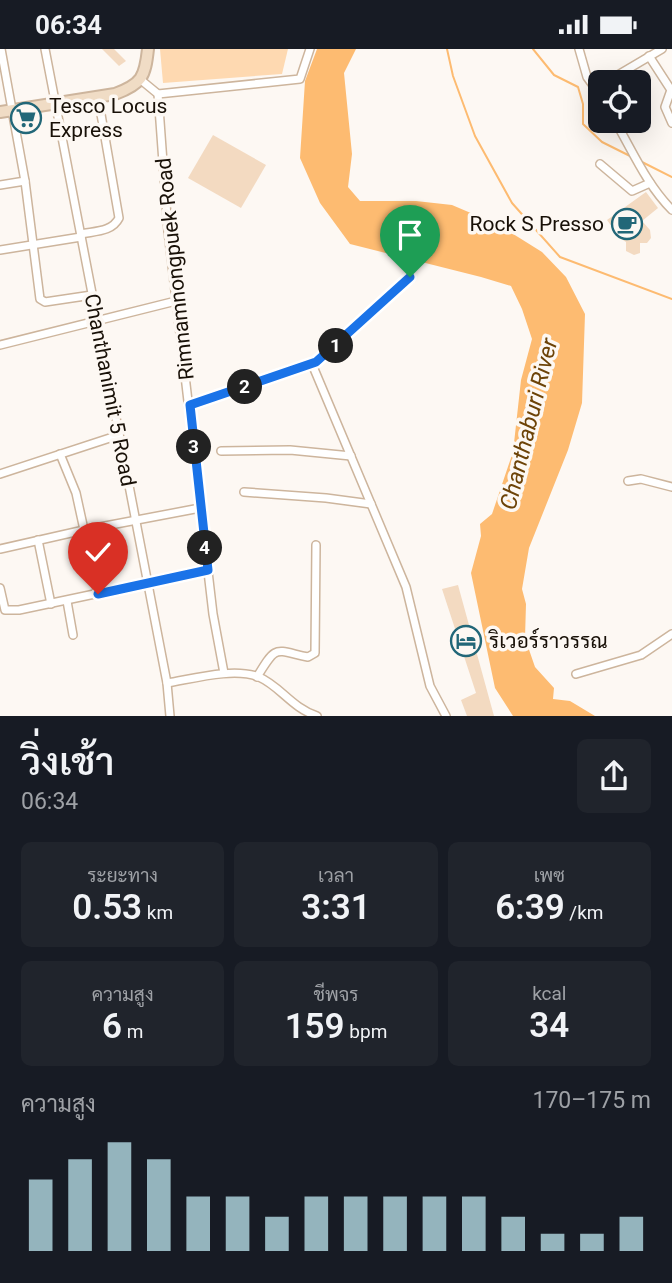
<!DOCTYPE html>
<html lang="th">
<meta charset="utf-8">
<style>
body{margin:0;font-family:Roboto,Sarabun,sans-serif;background:#20242c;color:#f1f3f6;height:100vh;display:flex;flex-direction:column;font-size:26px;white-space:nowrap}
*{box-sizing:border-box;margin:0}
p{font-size:23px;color:#9ea1a6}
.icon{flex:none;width:38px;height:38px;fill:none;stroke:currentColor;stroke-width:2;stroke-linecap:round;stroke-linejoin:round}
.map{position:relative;height:667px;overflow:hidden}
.details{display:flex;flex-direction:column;background:#171b24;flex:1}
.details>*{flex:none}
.tools{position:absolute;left:588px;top:21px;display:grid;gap:14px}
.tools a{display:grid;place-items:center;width:63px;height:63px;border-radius:10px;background:#171b24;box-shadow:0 7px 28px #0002;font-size:35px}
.pin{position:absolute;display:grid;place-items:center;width:60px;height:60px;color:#fff;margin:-72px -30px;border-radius:50% 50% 50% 0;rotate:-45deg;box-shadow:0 0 7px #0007}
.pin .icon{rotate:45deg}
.km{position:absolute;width:35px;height:35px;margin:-18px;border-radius:50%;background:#222;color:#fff;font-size:19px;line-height:35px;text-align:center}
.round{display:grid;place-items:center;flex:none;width:74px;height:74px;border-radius:10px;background:#20242c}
.headline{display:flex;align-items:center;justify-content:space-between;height:119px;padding:0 21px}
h1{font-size:38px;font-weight:600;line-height:52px}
.metrics{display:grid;grid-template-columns:repeat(3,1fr);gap:10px;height:119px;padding:7px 21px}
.metrics div{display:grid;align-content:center;border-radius:10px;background:#20242c;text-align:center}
.metrics b{font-size:35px;font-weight:600}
.metrics small{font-size:19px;font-weight:400}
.metrics p{font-size:19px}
.chart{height:196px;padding:14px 21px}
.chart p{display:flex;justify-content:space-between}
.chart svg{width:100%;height:126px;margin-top:7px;stroke:#94b4bd;stroke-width:6}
.status{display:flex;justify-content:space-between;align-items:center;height:49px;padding:0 35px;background:#171b24;direction:ltr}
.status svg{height:19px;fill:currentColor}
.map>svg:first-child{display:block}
.green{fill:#fed9b1}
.water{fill:#fdbb71}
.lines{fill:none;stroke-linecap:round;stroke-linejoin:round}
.stream{stroke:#fdbb71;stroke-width:2}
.building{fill:#f3dac1}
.minor-casing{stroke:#cdb59d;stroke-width:10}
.secondary-casing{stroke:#cdb59d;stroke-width:14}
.minor{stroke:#fff;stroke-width:7}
.secondary{stroke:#f0dcc5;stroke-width:10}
.route-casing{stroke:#fff;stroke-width:14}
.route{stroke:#1a73e8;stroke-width:9}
.labels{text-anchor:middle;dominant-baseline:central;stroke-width:7;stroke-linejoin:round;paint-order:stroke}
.poi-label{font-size:21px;fill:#181007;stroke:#fdf8f3;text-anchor:start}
.street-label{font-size:21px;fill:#181007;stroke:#fdf8f3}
.water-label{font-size:23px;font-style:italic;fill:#6d4307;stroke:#fdf8f3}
</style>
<div class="status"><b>06:34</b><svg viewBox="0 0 49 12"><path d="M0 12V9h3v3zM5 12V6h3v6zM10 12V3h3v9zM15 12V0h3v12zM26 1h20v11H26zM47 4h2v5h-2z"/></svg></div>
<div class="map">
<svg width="672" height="667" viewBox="0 0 672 667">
<rect width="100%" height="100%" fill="#fdf8f3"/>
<path class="green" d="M160,0H288L282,25L163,34Z"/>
<path class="water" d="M317,0H356L344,24L352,105L348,138L360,152H416L452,156L499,176L542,203L566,228L585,265L582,354L568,401L529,499L522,540L526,555L525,589L535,618L554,639L553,650L570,652L595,667H513L495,639L471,524L481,487L480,475L492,465L513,403L521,331L532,290L522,260L511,237L481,228L350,195L320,154L300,109L305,32Z"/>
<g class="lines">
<g class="stream">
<path d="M447,0L453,27L475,87L512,154L560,208L672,250"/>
<path d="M533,0L554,26L578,38L583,55V75L602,93L630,107"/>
<path d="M642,113L672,128"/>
</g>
</g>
<g class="building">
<path d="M102,0H114L126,12L119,17Z"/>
<path d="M213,86L266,116L241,159L188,129Z"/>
<path d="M646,143L658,159L642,172L650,181L651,189L647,194H640V204L634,206L626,202V193L620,189L607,171Z"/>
<path d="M458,536L494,667H467L461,651L476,644L442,540Z"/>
</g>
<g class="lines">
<g class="minor-casing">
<g id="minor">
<path d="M1,0L25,132L40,250L45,253L92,246"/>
<path d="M45,0L167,634L170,667"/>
<path d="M579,0L587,28L600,46"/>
<path d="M649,7L671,41L665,58L672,74"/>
<path d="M141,31L158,45L168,182L213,565L224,624"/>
<path d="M606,33L662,0"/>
<path d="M158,45L300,30L310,0"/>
<path d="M615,72C633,103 647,136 672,161"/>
<path d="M600,115L632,142L650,134"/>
<path d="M0,136L25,132"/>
<path d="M81,185C95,182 112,183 119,169L98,48"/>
<path d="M0,201L81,188"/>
<path d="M0,296L176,252"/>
<path d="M312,315L406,538L430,637L446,667"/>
<path d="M190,356L312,315L330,302L410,228"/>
<path d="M221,402L290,401L351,407"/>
<path d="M60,405L76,444L98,545"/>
<path d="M0,425L119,386"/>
<path d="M628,432L641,430L672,438"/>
<path d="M244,443L326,449L371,455"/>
<path d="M38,491L51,555"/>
<path d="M0,500L84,481L200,459"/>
<path d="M0,539L5,561H19L208,521"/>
<path d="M67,552L73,586"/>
<path d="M576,625L641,606L672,585"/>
<path d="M257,628C277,595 274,601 308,608L315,604L316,496"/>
<path d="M167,634C192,630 234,618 259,628C280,637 292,659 317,667"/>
</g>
</g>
<g class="secondary-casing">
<path id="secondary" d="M0,63L115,45C142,35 145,28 148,0"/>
</g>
<use href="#minor" class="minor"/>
<use href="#secondary" class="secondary"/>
</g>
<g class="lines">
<g class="route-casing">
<path id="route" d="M98,545L208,521L190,356L316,313L410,228"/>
</g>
<use href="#route" class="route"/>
</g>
<defs>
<g id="supermarket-ring" transform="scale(1.575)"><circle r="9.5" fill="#fdf8f3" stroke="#226778" stroke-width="1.5"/><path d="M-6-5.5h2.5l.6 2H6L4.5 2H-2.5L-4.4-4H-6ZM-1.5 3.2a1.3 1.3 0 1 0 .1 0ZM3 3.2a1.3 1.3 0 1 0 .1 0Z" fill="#226778"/></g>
<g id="cafe-ring" transform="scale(1.575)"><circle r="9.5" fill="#fdf8f3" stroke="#226778" stroke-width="1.5"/><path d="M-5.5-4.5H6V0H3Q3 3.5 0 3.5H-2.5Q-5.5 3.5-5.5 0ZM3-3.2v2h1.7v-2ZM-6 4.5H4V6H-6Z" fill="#226778"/></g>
<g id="hotel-ring" transform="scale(1.575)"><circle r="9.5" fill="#fdf8f3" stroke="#226778" stroke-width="1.5"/><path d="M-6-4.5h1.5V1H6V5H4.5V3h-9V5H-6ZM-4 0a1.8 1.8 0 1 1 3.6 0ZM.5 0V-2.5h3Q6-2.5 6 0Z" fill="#226778"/></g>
</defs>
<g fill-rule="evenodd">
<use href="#supermarket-ring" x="26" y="69"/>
<use href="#cafe-ring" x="627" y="175"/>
<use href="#hotel-ring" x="466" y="592"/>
</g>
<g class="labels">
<g class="poi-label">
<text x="49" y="57">Tesco Locus<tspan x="49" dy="24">Express</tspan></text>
<text x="604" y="175" text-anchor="end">Rock S Presso</text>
<text x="489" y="592">ริเวอร์ราวรรณ</text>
</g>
<g class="street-label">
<text transform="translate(175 220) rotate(-96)">Rimnamnongpuek Road</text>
<text transform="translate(110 341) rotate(79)">Chanthanimit 5 Road</text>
</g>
<g class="water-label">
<text transform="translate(529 375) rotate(-76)">Chanthaburi River</text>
</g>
</g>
</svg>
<div class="tools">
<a><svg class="icon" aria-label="locate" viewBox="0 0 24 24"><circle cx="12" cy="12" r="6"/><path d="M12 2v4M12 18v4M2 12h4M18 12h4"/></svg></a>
</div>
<div class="pin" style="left:410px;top:228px;background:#1e9e55"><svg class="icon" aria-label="arrive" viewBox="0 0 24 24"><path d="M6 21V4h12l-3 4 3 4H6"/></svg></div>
<div class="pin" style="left:98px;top:545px;background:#d93025"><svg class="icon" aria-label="check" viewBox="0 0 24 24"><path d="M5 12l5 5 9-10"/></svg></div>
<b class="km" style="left:336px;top:297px">1</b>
<b class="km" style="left:245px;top:338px">2</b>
<b class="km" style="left:194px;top:398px">3</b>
<b class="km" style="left:205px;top:499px">4</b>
</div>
<section class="details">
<div class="headline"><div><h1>วิ่งเช้า</h1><p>06:34</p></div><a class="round"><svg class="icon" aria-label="share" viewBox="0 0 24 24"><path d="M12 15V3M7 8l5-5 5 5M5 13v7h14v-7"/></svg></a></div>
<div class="metrics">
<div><p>ระยะทาง</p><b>0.53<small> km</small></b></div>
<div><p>เวลา</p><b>3:31</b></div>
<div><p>เพซ</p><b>6:39<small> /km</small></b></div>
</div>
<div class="metrics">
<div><p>ความสูง</p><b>6<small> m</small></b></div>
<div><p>ชีพจร</p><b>159<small> bpm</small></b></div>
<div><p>kcal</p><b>34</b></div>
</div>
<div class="chart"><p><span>ความสูง</span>170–175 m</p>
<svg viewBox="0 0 160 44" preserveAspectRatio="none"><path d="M5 44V19M15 44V12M25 44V6M35 44V12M45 44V25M55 44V25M65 44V32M75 44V25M85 44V25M95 44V25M105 44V25M115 44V25M125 44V32M135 44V38M145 44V38M155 44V32"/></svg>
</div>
</section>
